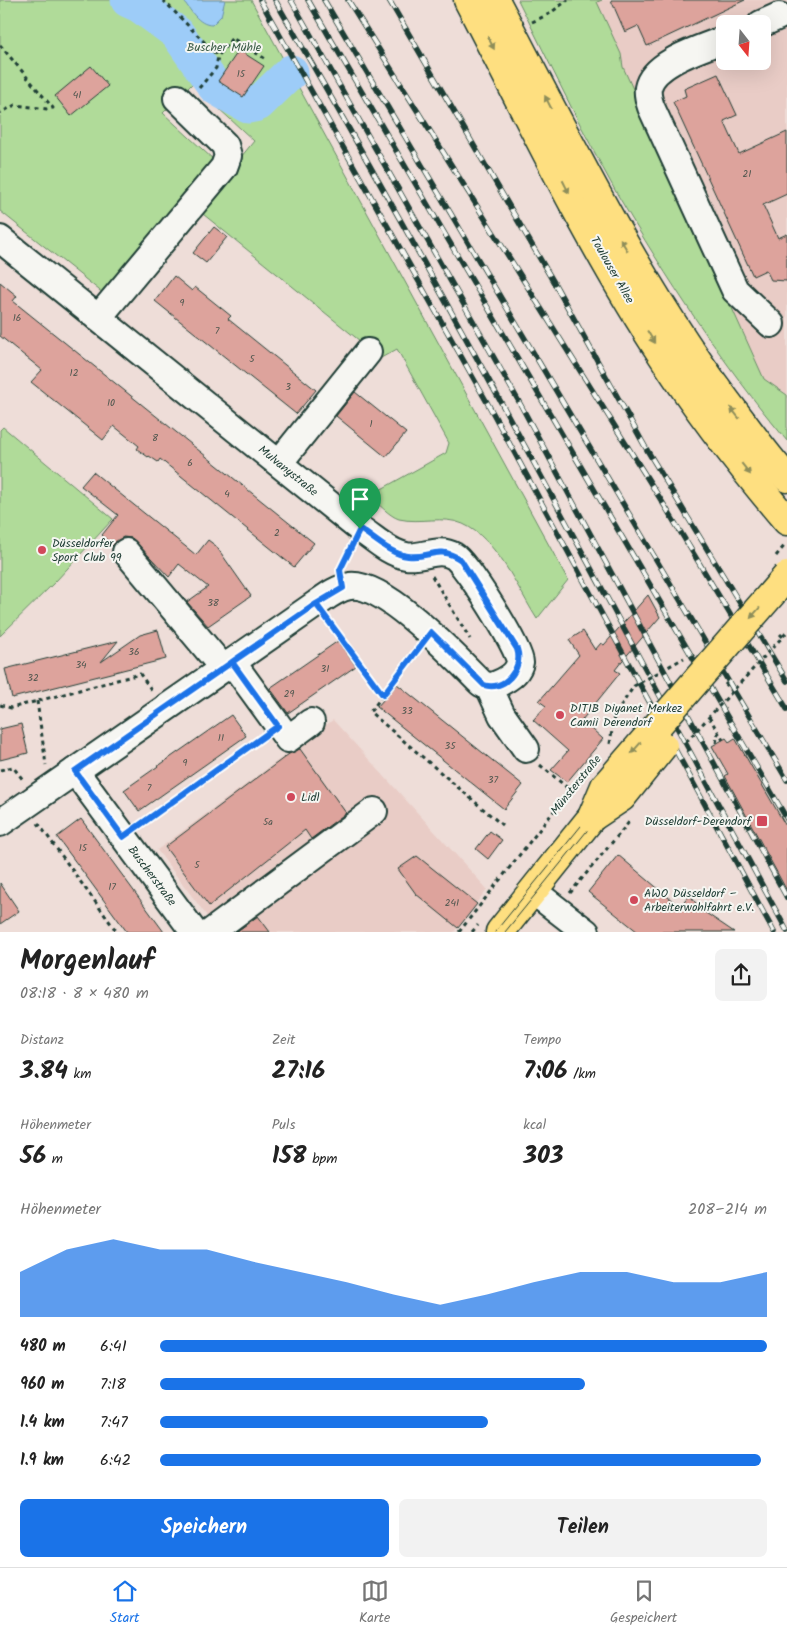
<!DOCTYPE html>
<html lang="de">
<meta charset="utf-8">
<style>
body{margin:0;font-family:Kalam,sans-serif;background:#f2f2f2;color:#222;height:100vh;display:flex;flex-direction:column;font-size:19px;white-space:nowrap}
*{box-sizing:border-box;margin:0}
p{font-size:16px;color:#767676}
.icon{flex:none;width:28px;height:28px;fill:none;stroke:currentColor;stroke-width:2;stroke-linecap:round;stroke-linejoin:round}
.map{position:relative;height:932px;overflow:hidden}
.panel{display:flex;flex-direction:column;background:#fff;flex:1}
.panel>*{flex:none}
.needle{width:32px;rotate:163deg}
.controls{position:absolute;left:716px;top:15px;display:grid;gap:10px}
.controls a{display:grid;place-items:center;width:55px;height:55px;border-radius:8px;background:#fff;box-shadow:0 5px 20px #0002;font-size:25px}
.pin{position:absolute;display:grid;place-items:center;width:42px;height:42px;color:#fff;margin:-51px -21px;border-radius:50% 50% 50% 0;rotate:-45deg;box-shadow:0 0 5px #0007}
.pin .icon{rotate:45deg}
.round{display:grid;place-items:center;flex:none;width:52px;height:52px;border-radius:8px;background:#f2f2f2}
.headline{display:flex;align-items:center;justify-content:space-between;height:85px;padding:0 20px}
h1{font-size:28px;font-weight:700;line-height:38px}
.metrics{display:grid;grid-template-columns:repeat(3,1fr);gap:8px;height:85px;padding:5px 20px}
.metrics div{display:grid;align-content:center}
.metrics b{font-size:25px;font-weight:700}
.metrics small{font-size:14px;font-weight:400}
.metrics p{font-size:14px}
.chart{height:140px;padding:10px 20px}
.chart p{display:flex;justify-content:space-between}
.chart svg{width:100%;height:90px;margin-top:5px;fill:#1a73e8;opacity:.7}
.action{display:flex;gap:10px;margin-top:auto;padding:10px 20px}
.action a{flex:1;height:58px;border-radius:8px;background:#1a73e8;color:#fff;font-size:20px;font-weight:700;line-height:58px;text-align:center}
.action a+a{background:#f2f2f2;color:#222}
ul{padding:0 20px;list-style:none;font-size:16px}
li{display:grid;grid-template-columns:80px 60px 1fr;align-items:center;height:38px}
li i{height:12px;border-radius:6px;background:#1a73e8}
.menu{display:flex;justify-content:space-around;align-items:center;height:70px;border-top:1px solid #e0e0e0;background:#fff;font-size:14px;color:#767676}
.menu a{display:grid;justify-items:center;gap:2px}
.menu .active{color:#1a73e8}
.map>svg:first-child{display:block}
.built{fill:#e9ccc6;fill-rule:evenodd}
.green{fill:#b0db99;stroke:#688c66}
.water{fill:#9dccf8;stroke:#6b93aa}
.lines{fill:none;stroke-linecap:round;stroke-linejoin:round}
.river{stroke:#9dccf8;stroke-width:35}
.building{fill:#dda39c;stroke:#1f3d34}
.minor-casing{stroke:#1f3d34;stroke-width:30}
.major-casing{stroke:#1f3d34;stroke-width:31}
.path{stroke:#1f3d34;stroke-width:3;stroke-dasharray:4 4;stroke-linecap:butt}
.minor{stroke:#f6f6f2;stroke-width:26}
.major{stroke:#fedf80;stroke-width:28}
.tram{stroke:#1f3d34;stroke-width:1}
.rail-casing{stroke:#1f3d34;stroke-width:5.5}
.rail{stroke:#f6f6f2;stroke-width:4;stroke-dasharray:11;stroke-linecap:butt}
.major-bridge-casing{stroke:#1f3d34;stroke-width:31;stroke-linecap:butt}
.path-bridge{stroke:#1f3d34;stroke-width:3;stroke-dasharray:4 4;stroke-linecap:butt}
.major-bridge{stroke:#fedf80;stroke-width:28}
.oneway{fill:#8e8e5a}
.route-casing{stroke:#fff;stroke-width:10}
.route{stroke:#1a73e8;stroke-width:6}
.poi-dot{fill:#d1495b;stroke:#f6f6f2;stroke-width:2}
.labels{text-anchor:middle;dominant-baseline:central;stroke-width:4;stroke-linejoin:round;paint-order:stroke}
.number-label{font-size:10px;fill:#4e564e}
.park-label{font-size:12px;fill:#3c5d48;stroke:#f6f6f2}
.street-label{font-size:12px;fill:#1f3d34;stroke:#f6f6f2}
.poi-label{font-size:12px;fill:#1f3d34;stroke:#f6f6f2;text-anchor:start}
</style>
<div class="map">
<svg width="787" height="932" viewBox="0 0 787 932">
<rect width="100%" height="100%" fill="#eeddd8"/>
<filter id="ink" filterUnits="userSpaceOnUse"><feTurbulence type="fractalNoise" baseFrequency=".02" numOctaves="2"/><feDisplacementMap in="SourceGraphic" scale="10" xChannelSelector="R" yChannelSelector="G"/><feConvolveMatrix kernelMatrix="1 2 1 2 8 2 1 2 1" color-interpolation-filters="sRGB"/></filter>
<g filter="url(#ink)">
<g class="built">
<path d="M598,0H787V413L740,352L583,7ZM725,24H762V61H725Z"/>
<path d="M333,720L487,889L454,932H219L157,850Z"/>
</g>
<g class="green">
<path d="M0,0H251L568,580L537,619C518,589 497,539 463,524C443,515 420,524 399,519C389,516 377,502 369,496L446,453L449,443L397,349L381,358L198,210L254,141L192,84L163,113L215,161L109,298L0,211Z"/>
<path d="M518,0H602L597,2L621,54L623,67L764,379L787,395V441C722,363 667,279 616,192C581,129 550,64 518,0Z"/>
<path d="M3,427L113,519L56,581L0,636V430Z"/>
</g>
<path class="water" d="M183,0H225L221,16L212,25C198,25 190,9 183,0Z"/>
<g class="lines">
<path class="river" d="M128,0L139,5L177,33L215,87L248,106L258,104L291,72"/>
</g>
<g class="building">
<path d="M611,0H745L647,46L638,26L625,32Z"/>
<path d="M239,50L264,66L243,97L218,81Z"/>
<path d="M91,66L108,86L71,116L55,96Z"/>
<path d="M718,74L737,115L724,121L739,154L787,132V194L763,205L778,238L787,234V281L771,280L766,270L753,276L673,102L686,96L684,89Z"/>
<path d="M214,227L227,237L206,263L193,253Z"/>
<path d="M174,276L192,291L195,287L231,316L228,319L316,390L296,414L155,301Z"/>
<path d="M0,282L17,296L13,301L314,543L294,567L160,459L158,462L149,456L148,457L137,449L139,446L114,426L103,440L31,382L42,370L0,336Z"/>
<path d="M355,392L406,433L386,457L336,416Z"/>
<path d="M93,472L196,555L208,540L216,546L251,596L208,626L187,602L208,587L179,564L169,577L132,538L123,537L112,546L102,535L118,515L81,486Z"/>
<path d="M648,595L660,617L622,661L615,670L620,673L582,720L603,739L567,782L551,770L568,751L533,720L546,706L539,701L579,655L569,640L583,631L595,650L601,643L604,645Z"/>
<path d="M158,630L166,659L12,698L5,669L118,641L101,662L140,635Z"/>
<path d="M338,641L356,666L288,713L270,688Z"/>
<path d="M397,684L523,785L504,809L377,707Z"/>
<path d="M231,715L246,736L139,811L124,790Z"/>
<path d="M21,724L28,753L0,760V729Z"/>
<path d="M726,738L729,742L735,738L787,828V891L725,776L728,774L712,746Z"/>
<path d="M300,749L346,813L311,839L305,830L209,906L165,847L289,754Z"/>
<path d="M81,819L139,898L164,932H127L86,876L57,837Z"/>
<path d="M490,831L502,840L488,859L476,849Z"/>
<path d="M618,855L680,907L690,895L700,909L734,932H638L588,892Z"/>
<path d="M417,856L477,904L458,928L416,894L398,869Z"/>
<path d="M0,883L19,911L0,924Z"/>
<path d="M258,916L270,932H236Z"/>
</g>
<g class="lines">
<g class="minor-casing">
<g id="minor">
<path d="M761,24L779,16"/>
<path d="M725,39C703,48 653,62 648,88C647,94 649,101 651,107L735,290L771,324"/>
<path d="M0,239L360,529C374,538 389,553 406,556C423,559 437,546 454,556C465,562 521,650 520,662C518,676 501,683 489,687"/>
<path d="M98,318L224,167L228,156L225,145L177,98"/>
<path d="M279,463L368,352"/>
<path d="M126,552L223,668"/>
<path d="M232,662L288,739L311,722"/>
<path d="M489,687L502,715L526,749"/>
<path d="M75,771L194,932"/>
<path d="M0,823L316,604C326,597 337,588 350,586C385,582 457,659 481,683L489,687"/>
<path d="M533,891L586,932"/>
<path d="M211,932L374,811"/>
</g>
</g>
<g class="major-casing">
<g id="major">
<path d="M468,0C530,119 590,246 664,358C701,415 743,469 787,521"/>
<path d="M495,0C571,144 639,289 740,419C755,439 770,460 787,478"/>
<path d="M500,932L592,817"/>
</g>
</g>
<g class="path">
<path d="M163,0L218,56"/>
<path d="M532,22L549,14L568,0"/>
<path d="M0,45L53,108L47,109L15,105L0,113"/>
<path d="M199,88L216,68L218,56L232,38L264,58"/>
<path d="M342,565L350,548"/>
<path d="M432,576L470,639"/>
<path d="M328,621L383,695"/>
<path d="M780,634L783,637"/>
<path d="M417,651L370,712L502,825"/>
<path d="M725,683L733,692"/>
<path d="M37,701L46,765"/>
<path d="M0,705L11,708L140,674L153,692"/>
<path d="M709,717L723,740"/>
<path d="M716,743L718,733"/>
<path d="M540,765L570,790"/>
<path d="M0,770L13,767L24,781"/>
<path d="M38,823L117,932"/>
<path d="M140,825L261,738"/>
<path d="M570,893L630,821"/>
<path d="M459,932L572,788"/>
<path d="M472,932L478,925"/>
</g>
<use href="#minor" class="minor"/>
<use href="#major" class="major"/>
<g class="tram">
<path d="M495,932L658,731L787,584"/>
<path d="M505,932L625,784L787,597"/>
</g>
<g class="rail-casing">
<g id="rail">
<path d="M260,0L488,404L774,932"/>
<path d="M275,0C453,306 618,620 787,931"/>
<path d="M291,0L518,400L787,898"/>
<path d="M308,0L787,819"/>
<path d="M324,0L787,780"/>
<path d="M348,0L666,508L787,709"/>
<path d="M389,0L553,281L647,450L787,681"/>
</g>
</g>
<use href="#rail" class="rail"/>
<g class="major-bridge-casing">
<g id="major-bridge">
<path d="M592,817L605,786L787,576"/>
<path d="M592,817L622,797L663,746"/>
</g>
</g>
<g class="path-bridge">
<path d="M776,556L785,545"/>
<path d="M686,742L787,632"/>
<path d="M610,744L614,716L634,686L684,658"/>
<path d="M572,788L583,775"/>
</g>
<use href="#major-bridge" class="major-bridge"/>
</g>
<defs><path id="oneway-solid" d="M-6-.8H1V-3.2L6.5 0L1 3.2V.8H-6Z" transform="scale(1.25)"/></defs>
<g class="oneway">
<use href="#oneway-solid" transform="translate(491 43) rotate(63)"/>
<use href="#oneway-solid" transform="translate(548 102) rotate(-117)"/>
<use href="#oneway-solid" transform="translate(566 187) rotate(63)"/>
<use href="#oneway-solid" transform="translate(624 245) rotate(-121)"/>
<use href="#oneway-solid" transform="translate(651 337) rotate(59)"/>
<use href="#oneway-solid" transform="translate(735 413) rotate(-128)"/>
<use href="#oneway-solid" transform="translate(746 469) rotate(52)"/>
<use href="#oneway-solid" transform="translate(755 613) rotate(131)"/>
<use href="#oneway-solid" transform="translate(636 748) rotate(131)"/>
</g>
</g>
<g class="lines" filter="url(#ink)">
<g class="route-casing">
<path id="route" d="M360,529L340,570L343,588L316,604L232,662L278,726L123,837L75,771C155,715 235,660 316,604L383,695L431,632L484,685C503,692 524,669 517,649L461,560C437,544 430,559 408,556C390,554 374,538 360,529"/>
</g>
<use href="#route" class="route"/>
</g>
<g class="poi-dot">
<circle cx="42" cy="550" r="5"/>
<circle cx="560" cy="715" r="5"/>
<circle cx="291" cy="797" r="5"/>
<rect x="756" y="815" width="12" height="12" rx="2.5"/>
<circle cx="634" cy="900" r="5"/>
</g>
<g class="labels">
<g class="number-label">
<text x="241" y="74">15</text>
<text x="77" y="95">41</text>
<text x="747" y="174">21</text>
<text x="182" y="303">9</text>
<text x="17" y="318">16</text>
<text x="217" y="331">7</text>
<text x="252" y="359">5</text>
<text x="74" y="373">12</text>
<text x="288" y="387">3</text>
<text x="111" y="403">10</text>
<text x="371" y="424">1</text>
<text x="155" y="438">8</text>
<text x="190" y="463">6</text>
<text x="227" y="494">4</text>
<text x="277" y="533">2</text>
<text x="213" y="603">38</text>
<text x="134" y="652">36</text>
<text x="81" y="665">34</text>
<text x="325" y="669">31</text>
<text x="33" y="678">32</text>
<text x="289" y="694">29</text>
<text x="407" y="711">33</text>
<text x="221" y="738">11</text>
<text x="450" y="746">35</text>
<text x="185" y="763">9</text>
<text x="493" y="780">37</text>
<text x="149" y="788">7</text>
<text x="268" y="822">5a</text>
<text x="83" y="848">15</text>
<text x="197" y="865">5</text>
<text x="112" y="887">17</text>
<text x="452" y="903">241</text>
</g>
<g class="park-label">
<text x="224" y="47">Buscher Mühle</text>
</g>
<g class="street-label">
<text transform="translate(612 270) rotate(60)">Toulouser Allee</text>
<text transform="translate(288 471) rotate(39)">Mulvanystraße</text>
<text transform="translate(576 785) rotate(-51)">Münsterstraße</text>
<text transform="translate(152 876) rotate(53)">Buscherstraße</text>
</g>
<g class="poi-label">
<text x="52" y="543">Düsseldorfer<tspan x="52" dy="14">Sport Club 99</tspan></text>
<text x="570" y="708">DITIB Diyanet Merkez<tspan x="570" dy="14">Camii Derendorf</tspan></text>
<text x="301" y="797">Lidl</text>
<text x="751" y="821" text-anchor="end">Düsseldorf-Derendorf</text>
<text x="644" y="893">AWO Düsseldorf –<tspan x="644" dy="14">Arbeiterwohlfahrt e.V.</tspan></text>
</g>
</g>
</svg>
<div class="controls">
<a><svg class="needle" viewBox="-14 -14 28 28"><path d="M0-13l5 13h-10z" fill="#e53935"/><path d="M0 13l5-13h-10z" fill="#767676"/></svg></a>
</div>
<div class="pin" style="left:360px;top:529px;background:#1e9e55"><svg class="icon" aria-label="arrive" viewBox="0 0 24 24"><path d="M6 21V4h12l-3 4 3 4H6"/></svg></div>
</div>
<section class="panel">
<div class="headline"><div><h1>Morgenlauf</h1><p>08:18 · 8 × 480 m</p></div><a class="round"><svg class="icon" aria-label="share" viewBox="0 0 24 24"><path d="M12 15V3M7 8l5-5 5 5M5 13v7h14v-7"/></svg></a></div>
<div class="metrics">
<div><p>Distanz</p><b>3.84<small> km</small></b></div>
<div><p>Zeit</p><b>27:16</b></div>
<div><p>Tempo</p><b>7:06<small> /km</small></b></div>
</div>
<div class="metrics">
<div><p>Höhenmeter</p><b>56<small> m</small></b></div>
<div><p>Puls</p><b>158<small> bpm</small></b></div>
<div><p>kcal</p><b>303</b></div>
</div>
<div class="chart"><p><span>Höhenmeter</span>208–214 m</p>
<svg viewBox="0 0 160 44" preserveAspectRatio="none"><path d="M0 44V22L10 11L20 6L30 11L40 11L50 17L60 22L70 27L80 33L90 38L100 33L110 27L120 22L130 22L140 27L150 27L160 22V44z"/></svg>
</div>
<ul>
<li><b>480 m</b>6:41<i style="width:100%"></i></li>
<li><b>960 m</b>7:18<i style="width:70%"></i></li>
<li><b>1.4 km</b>7:47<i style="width:54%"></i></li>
<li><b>1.9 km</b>6:42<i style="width:99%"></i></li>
</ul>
<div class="action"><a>Speichern</a><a>Teilen</a></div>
</section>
<nav class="menu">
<a class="active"><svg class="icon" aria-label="home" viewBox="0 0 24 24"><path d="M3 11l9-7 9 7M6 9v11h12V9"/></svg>Start</a>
<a><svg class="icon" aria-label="map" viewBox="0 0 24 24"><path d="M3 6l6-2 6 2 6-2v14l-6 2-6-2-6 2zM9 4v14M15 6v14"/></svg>Karte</a>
<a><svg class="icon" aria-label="saved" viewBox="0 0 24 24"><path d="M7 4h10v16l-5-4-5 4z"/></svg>Gespeichert</a>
</nav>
